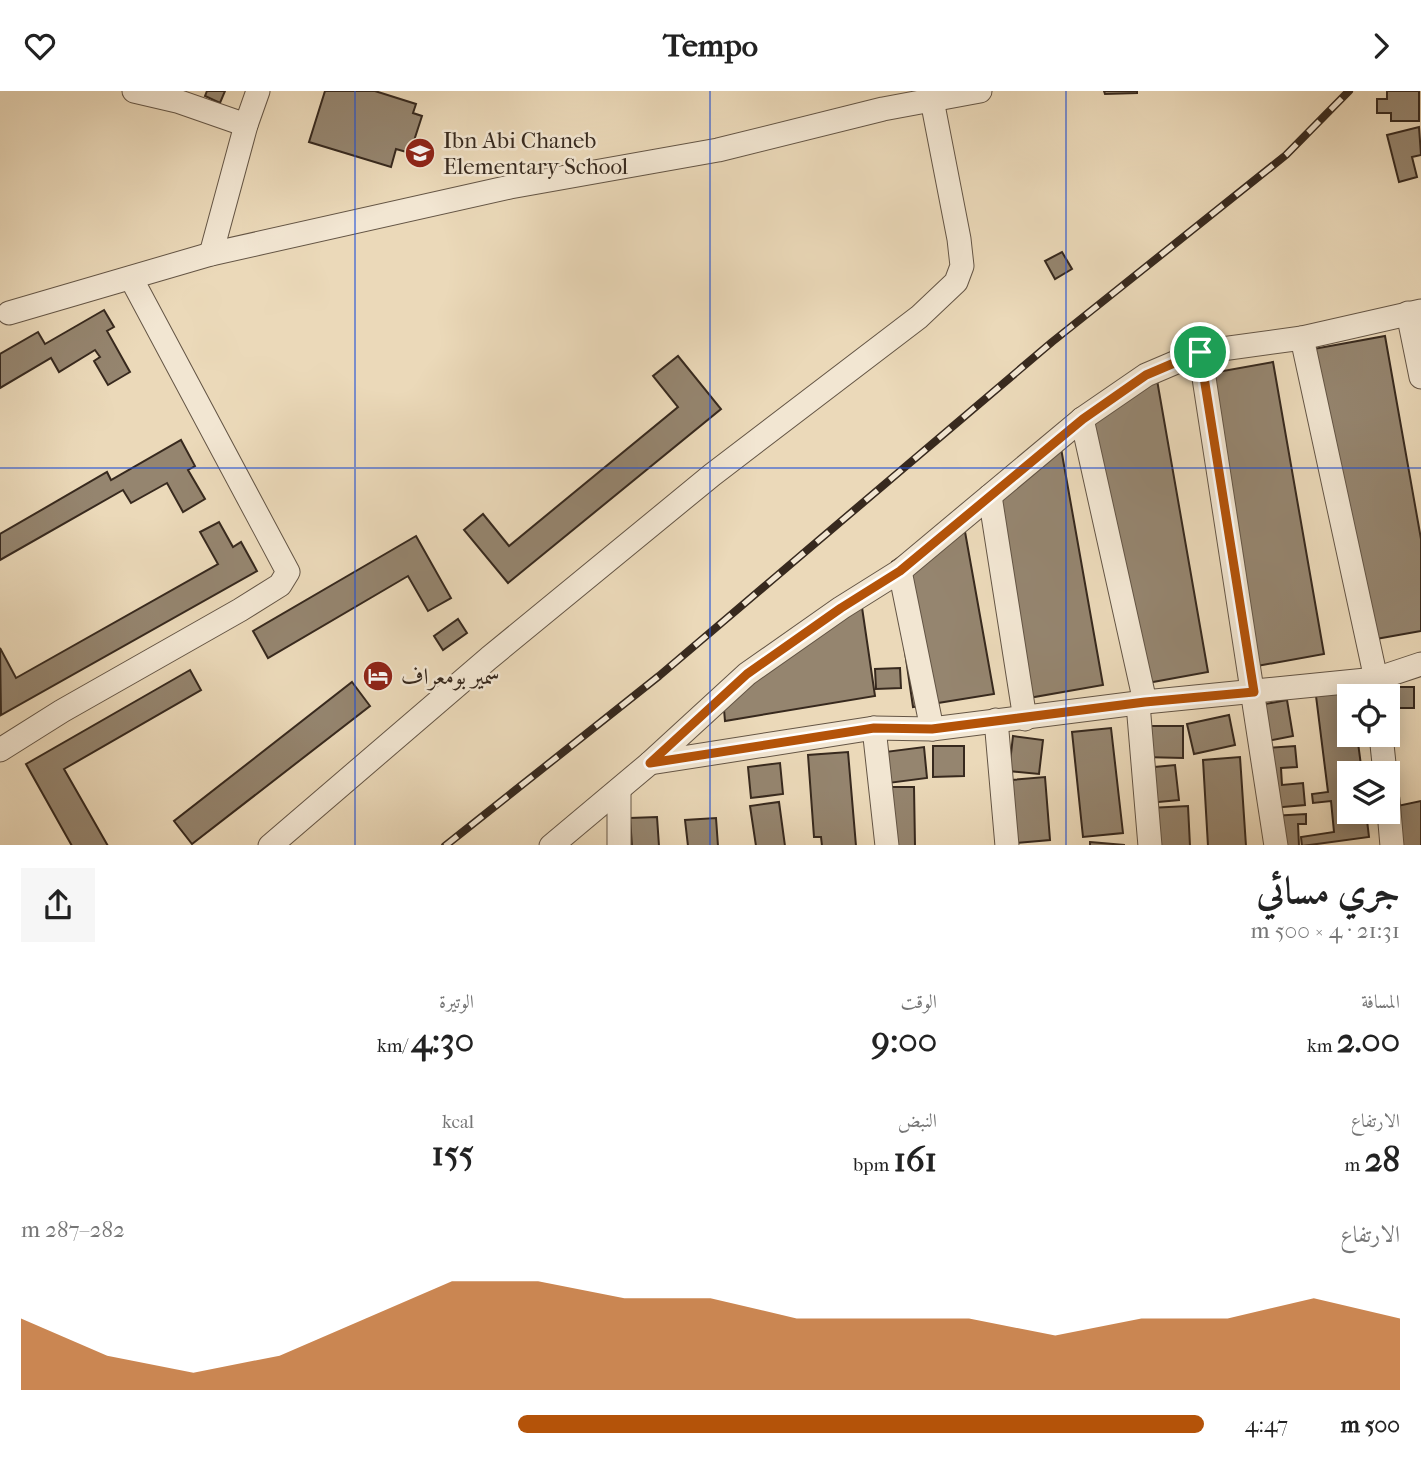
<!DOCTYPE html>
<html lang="ar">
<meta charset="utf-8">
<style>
body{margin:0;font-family:"IM FELL French Canon",Amiri,serif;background:#f6f6f6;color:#222;direction:rtl;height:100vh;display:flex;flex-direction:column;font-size:26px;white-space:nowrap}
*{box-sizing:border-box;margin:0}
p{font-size:23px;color:#767676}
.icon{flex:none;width:38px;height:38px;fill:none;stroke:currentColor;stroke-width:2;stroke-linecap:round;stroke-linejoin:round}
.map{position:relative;height:754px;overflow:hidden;direction:ltr}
.drawer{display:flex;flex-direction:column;background:#fff;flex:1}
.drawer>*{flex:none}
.tools{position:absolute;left:1337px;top:593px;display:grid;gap:14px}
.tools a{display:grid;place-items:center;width:63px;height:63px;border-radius:0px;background:#fff;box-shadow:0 4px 18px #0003;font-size:35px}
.pin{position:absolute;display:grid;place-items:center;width:60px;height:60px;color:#fff;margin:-30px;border:4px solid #fff;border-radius:50%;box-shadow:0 2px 7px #0007}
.round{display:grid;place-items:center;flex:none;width:74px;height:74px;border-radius:0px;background:#f6f6f6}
.overview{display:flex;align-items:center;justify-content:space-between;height:119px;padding:0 21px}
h1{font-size:38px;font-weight:700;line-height:52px}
.metrics{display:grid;grid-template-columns:repeat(3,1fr);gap:10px;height:119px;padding:7px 21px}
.metrics div{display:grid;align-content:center}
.metrics b{font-size:35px;font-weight:700}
.metrics small{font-size:19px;font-weight:400}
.metrics p{font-size:19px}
.chart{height:196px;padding:14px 21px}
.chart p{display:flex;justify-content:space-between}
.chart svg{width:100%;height:126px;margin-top:7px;fill:#b45309;opacity:.7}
ul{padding:0 21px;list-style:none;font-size:23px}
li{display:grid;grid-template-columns:112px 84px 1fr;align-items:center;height:52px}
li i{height:18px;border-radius:9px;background:#b45309}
header{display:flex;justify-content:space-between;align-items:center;height:91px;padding:0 21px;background:#fff;font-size:32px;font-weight:700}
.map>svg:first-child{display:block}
.building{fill:#95856f;stroke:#37291e;stroke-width:2}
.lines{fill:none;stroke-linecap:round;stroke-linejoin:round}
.minor-casing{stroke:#645545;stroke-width:25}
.minor{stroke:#f2e6d2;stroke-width:23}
.rail-casing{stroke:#37291e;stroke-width:8}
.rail{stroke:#f2e6d2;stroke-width:5;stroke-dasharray:16;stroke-linecap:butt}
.route-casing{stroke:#fff;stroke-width:14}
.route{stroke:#b45309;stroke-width:9}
.grid{fill:none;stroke:#1d4ed8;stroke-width:2;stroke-opacity:0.55}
.labels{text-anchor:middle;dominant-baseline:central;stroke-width:5;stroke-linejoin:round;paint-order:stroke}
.poi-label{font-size:23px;fill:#37291e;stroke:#f2e6d2;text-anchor:start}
</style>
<header><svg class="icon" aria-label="forward" viewBox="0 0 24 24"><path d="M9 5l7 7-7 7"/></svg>Tempo<svg class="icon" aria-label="heart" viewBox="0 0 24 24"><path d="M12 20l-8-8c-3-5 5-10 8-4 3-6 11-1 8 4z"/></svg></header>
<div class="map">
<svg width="1421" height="755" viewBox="0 0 1421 755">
<rect width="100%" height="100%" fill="#ebd9b9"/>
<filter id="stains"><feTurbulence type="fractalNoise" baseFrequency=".00286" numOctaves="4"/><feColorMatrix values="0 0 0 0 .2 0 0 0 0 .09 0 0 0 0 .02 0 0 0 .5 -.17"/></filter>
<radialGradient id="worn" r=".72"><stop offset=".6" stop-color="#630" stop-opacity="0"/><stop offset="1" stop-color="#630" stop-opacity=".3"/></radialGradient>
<g class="building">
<path d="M207,0H225L220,12L205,5Z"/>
<path d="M325,0H375L416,13L413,22L422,25L410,62L396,58L391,76L309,51Z"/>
<path d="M1104,0H1137V2L1105,3Z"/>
<path d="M1387,0H1419V30H1391V22H1377V8H1387Z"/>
<path d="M1419,36L1421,64L1412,66L1417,86L1399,91L1387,44Z"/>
<path d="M1062,161L1072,178L1055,188L1045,170Z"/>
<path d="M104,219L114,236L107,240L130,281L108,294L94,270L100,266L95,259L59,281L51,267L0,297V263L38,241L45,253Z"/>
<path d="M1385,245L1421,448V540L1359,551L1308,259Z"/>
<path d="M678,265L721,318L508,492L464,439L483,423L509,455L678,316L653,285Z"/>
<path d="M1273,271L1324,563L1246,577L1195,285Z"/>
<path d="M1157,289L1208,581L1131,595L1086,329Z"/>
<path d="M1059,346L1103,594L1023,608L985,395Z"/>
<path d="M181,349L195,375L188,379L205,408L183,421L167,392L131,412L123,399L0,469V443L107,381L111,389Z"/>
<path d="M962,424L994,603L913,616L892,471Z"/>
<path d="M219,431L233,456L241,451L257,480L1,624L0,557L16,587L218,473L200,441Z"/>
<path d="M416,445L451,507L428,520L408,485L268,567L253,540Z"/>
<path d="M859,496L875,605L725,630L722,595Z"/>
<path d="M458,528L467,542L443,559L434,545Z"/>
<path d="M900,577L901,597L876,598L875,578Z"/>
<path d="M190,579L201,599L64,678L108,755H72L26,673Z"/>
<path d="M352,591L370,615L192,753L174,730Z"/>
<rect x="1397" y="596" width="17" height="21"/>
<path d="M1352,601V606H1349V644H1357L1362,682H1349V721H1366L1369,746L1302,755L1301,746L1334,741L1331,710L1313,712L1312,703L1328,701L1316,605Z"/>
<path d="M1287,609L1293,645L1267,650L1260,614Z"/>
<path d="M1229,624L1235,654L1194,663L1187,633Z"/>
<path d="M1143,635H1183V667L1143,666Z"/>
<path d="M1111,637L1123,742L1083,746L1072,641Z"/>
<path d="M1013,645L1043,649L1039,683L1009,680Z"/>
<path d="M933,655H964V685L933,686Z"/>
<path d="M1295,655L1297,676L1281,677L1282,694L1303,692L1305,714L1272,717L1266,657Z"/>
<path d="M924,656L927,687L881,693L877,662Z"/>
<path d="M848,661L856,755H822L821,746H814L808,664Z"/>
<path d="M1240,666L1246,755H1208L1203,669Z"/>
<path d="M780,672L783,703L751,707L748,676Z"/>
<path d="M1175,674L1179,709L1148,712L1144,677Z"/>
<path d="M1045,686L1050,749L1016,752L1011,689Z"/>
<path d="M882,696H914L915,755H883Z"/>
<path d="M1421,710V755H1398L1388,717Z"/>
<path d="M779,711L785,755H756L750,715Z"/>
<path d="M1188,715L1190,755H1151L1149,717Z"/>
<path d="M1306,723V733H1298L1299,755H1273L1271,725Z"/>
<path d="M657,726L659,755H632L630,727Z"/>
<path d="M716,727L718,755H688L685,729Z"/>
<path d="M1090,751L1124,754V755H1090Z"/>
</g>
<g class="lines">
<g class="minor-casing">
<g id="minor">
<path d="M134,0L177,10L246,34"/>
<path d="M211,163L246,34L258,0"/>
<path d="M9,222L211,163L510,96L718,59L883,18L980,0"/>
<path d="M1408,222L1421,286"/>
<path d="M1302,247L1376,588L1377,606"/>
<path d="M1200,261L1276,755"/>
<path d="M1082,328L1145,611"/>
<path d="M990,405L1025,628"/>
<path d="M900,480L932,638"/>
<path d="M1138,613L1150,755"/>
<path d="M996,629L1007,755"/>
<path d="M874,637L887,755"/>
<path d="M1381,644L1385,682"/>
<path d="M0,659L62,620L240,519L280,494L288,481L131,187"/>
<path d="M650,672L874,637L932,638L1145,611L1376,588L1421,573"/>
<path d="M619,699V755"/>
<path d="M1388,709L1392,755"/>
<path d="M270,755L489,567L712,384L919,226L956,191L962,175L959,148L932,9"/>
<path d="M551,755L650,672L747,583L841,517L900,480L1082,328L1146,284L1200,261L1302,247L1421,220"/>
</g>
</g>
<use href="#minor" class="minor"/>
<g class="rail-casing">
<path id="rail" d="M445,755L659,585L1052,251L1286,64L1349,0"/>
</g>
<use href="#rail" class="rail"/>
</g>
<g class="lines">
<g class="route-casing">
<path id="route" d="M1200,261L1254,601L1145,611L932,638L874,637L650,672L747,583L841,517L900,480L1083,328L1146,284Z"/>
</g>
<use href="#route" class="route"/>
</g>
<path class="grid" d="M355,0V755M710,0V755M1066,0V755M0,377H1421"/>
<defs>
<g id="school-disc" transform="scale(1.575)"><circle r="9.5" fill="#8f2418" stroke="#f2e6d2"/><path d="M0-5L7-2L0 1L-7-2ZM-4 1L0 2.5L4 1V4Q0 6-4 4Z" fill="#fff"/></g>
<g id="hotel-disc" transform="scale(1.575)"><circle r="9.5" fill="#8f2418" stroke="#f2e6d2"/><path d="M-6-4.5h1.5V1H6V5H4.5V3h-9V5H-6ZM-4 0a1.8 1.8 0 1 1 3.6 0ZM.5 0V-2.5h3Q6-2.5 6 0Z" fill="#fff"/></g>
</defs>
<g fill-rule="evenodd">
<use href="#school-disc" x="420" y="62"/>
<use href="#hotel-disc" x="378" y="585"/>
</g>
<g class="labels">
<g class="poi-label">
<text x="443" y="49">Ibn Abi Chaneb<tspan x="443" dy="26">Elementary School</tspan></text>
<text x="401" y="585">سمير بومعراف</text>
</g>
</g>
<rect width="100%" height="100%" filter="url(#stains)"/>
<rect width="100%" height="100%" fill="url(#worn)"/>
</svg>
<div class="tools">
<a><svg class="icon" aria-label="locate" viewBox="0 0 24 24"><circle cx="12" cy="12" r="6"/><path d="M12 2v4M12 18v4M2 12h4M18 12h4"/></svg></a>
<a><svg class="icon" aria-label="layers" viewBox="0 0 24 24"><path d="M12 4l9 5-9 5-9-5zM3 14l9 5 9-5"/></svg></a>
</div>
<div class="pin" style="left:1200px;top:261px;background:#1e9e55"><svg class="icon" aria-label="arrive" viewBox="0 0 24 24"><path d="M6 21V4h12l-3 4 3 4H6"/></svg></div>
</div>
<section class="drawer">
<div class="overview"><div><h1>جري مسائي</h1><p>21:31 · 4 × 500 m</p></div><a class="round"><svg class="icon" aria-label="share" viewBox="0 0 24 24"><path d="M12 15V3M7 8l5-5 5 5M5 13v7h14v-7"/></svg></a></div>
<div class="metrics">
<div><p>المسافة</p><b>2.00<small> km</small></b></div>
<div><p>الوقت</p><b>9:00</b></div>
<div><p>الوتيرة</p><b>4:30<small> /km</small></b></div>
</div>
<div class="metrics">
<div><p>الارتفاع</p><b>28<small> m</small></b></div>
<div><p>النبض</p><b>161<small> bpm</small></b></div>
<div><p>kcal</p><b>155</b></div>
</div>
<div class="chart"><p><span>الارتفاع</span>282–287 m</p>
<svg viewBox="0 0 160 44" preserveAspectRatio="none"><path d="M0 44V19L10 32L20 38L30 32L40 19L50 6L60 6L70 12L80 12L90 19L100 19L110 19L120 25L130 19L140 19L150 12L160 19V44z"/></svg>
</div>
<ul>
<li><b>500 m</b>4:47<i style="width:58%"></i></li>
</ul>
</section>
